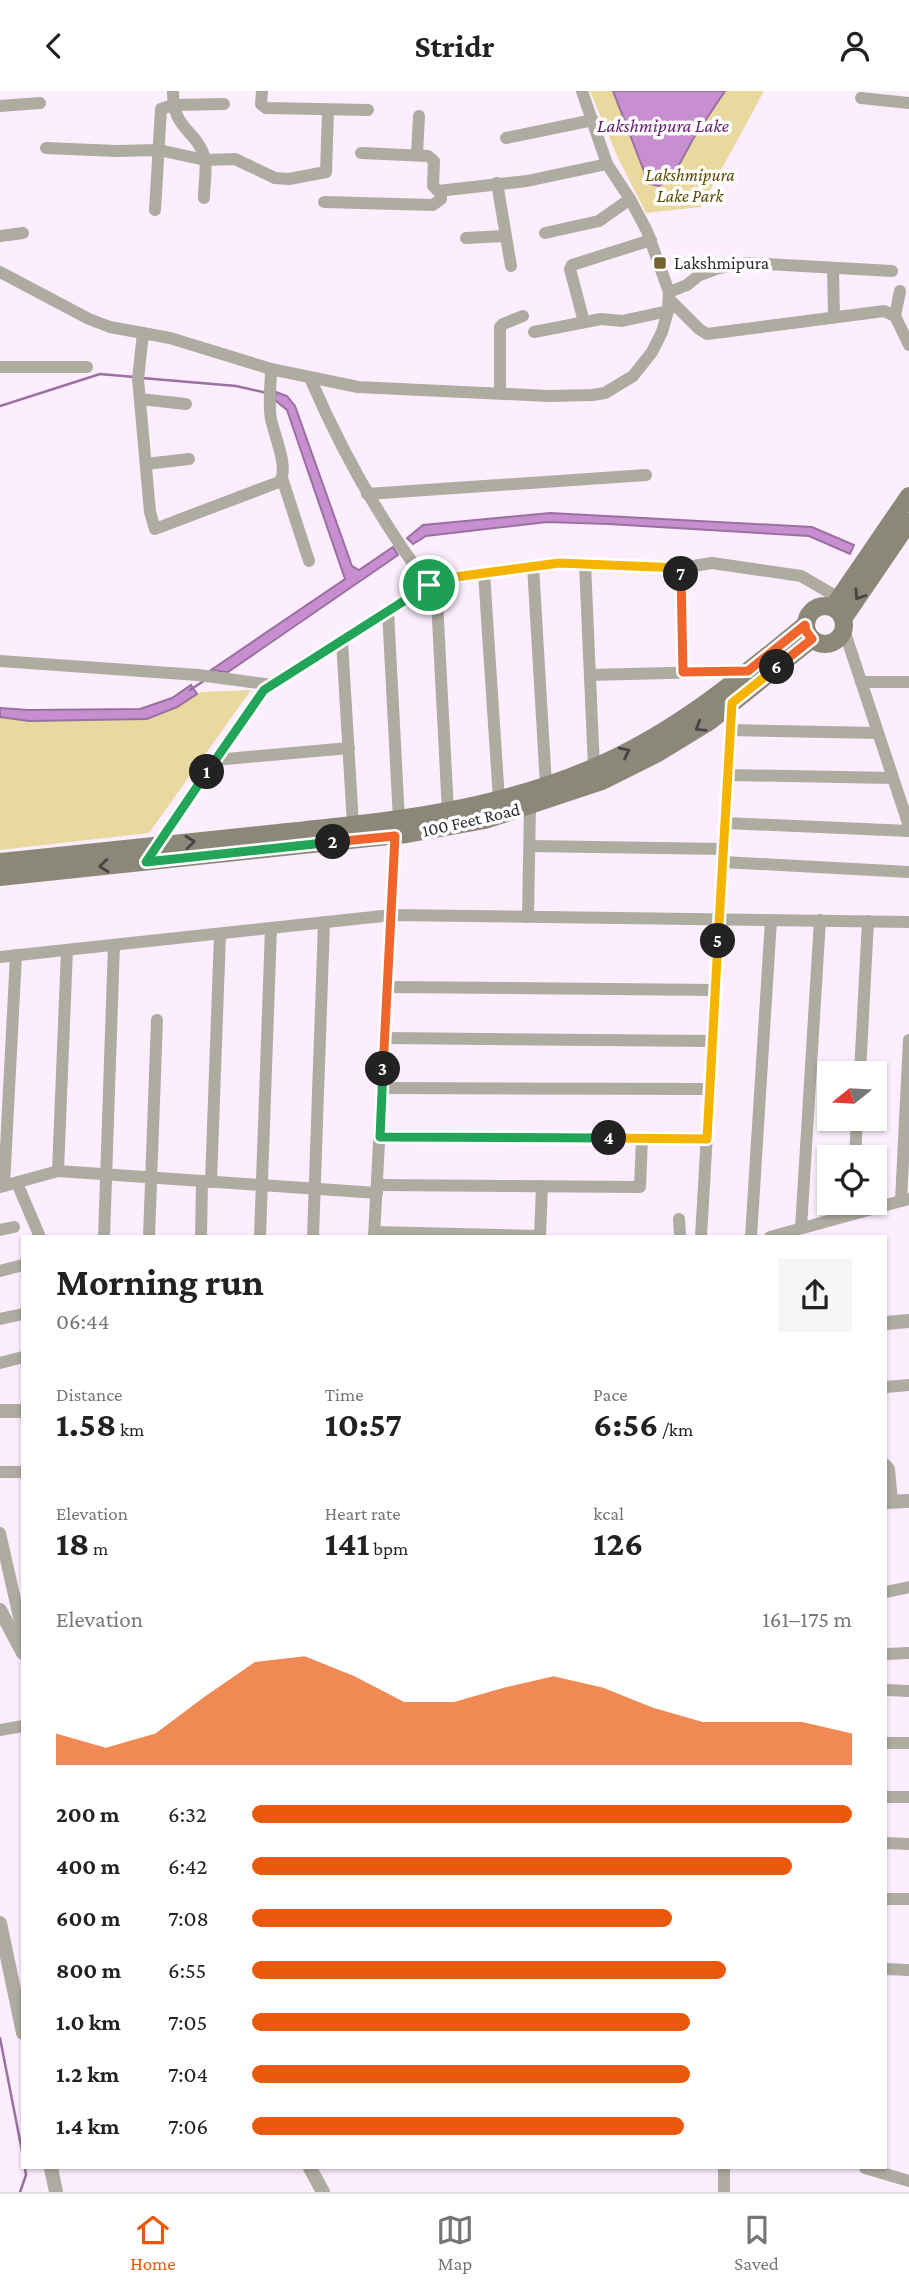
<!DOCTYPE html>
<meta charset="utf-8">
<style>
body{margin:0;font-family:"Crimson Pro",serif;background:#f6f6f6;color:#222;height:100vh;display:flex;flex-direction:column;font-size:26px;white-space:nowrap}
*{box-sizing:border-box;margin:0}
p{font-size:23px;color:#767676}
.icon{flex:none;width:38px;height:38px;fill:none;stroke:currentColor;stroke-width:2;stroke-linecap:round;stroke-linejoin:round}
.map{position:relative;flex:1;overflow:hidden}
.side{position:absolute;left:21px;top:1144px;width:866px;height:934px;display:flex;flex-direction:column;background:#fff;border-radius:0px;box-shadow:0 2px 5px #0004}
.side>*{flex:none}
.needle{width:46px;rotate:252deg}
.controls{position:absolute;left:817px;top:970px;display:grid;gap:14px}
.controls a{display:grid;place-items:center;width:70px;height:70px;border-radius:0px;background:#fff;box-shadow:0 2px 5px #0004;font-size:35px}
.pin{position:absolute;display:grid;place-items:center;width:60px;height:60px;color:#fff;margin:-30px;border:4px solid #fff;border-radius:50%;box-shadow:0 2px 7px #0007}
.km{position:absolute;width:35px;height:35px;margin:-18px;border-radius:50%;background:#222;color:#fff;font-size:19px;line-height:35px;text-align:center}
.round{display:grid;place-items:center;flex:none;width:74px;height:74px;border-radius:0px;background:#f6f6f6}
.overview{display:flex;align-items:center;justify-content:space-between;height:119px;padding:0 35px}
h1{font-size:38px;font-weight:700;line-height:52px}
.figures{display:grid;grid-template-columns:repeat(3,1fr);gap:10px;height:119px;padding:7px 35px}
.figures div{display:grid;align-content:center}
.figures b{font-size:35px;font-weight:700}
.figures small{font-size:19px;font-weight:400}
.figures p{font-size:19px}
.chart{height:196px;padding:14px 35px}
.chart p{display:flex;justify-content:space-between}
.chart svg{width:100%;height:126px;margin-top:7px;fill:#ea580c;opacity:.7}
ul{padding:0 35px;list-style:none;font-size:23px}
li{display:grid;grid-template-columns:112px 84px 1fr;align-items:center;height:52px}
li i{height:18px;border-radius:9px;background:#ea580c}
header{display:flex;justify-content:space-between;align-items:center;height:91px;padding:0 35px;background:#fff;font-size:32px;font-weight:700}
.tabs{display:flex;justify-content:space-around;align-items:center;height:98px;border-top:2px solid #e0e0e0;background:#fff;font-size:19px;color:#767676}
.tabs a{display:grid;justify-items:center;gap:4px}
.tabs .current{color:#ea580c}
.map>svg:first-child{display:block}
.green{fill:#ead99e}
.water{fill:#c78ed0;stroke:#9a70a1;stroke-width:2}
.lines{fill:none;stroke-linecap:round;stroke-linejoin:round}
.stream{stroke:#9a70a1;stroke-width:2.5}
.minor{stroke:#aeaba0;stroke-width:12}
.tertiary{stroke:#aeaba0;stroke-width:14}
.secondary{stroke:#8c8879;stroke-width:18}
.oneway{stroke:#484244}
.split-1-casing{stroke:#fff;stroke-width:14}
.split-2-casing{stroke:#fff;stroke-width:14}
.split-3-casing{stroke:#fff;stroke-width:14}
.split-4-casing{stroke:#fff;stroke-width:14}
.split-5-casing{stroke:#fff;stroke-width:14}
.split-6-casing{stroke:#fff;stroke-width:14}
.split-7-casing{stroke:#fff;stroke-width:14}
.split-8-casing{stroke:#fff;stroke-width:14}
.split-1{stroke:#22a559;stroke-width:9}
.split-2{stroke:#22a559;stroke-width:9}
.split-3{stroke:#f0652b;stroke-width:9}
.split-4{stroke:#22a559;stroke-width:9}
.split-5{stroke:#f5b400;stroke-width:9}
.split-6{stroke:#f5b400;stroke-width:9}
.split-7{stroke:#f0652b;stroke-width:9}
.split-8{stroke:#f5b400;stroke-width:9}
.poi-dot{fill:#736431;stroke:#fff;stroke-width:2.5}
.labels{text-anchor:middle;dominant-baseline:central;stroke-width:7;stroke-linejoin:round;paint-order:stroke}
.park-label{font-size:18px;font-style:italic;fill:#5b4a00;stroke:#fff}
.poi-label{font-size:18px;fill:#312a32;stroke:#fff;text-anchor:start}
.street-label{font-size:18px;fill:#312a32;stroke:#fff}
.water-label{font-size:19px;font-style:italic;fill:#652070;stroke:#fff}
</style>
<header><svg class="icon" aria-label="back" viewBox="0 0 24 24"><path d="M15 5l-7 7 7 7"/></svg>Stridr<svg class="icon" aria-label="person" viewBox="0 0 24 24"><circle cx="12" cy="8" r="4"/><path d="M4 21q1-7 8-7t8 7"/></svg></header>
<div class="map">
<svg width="909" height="2101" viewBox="0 0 909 2101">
<rect width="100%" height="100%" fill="#fceefe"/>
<g class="green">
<path d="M590,0H613L635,60L654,94L664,93L672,87L693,48L725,0H764L701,116L646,122L618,67Z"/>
<path d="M251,599L149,742L0,759V626L29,630L177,616L201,601Z"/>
</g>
<g class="water">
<path d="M613,0H725L693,48L672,87L659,95L649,93Z"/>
<path d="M276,301L287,305L295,315L352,475L359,479L393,456L398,464L228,581L211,579L345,488L287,319L275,309Z"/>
<path d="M550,422L812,436L854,454L850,463L809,445L608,433L547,431L426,445L413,453L407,447L423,434Z"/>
<path d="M191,594L197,603L177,616L147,628L29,630L0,626V617L29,619L140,618L172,607Z"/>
</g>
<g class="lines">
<g class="stream">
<path d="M142,287L236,295L267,302"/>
<path d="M0,315L100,283L135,286"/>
<path d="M190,599L205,589"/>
<path d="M0,1947L23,2065"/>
<path d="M20,2101L26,2084L25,2077"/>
</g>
<g class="minor">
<path d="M173,0C172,40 198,39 205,68C207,79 204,95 204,107"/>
<path d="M262,0L261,13L266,17L368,19"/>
<path d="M861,7L909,12"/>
<path d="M0,15L40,12"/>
<path d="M506,47L593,29"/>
<path d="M46,57L117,60L159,59L205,69L235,68L275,87L289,88L326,81L328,19"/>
<path d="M361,62L428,65L434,70L433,95L438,100L527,90L607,73"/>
<path d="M417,64L419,25"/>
<path d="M497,92L511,175"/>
<path d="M324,111L433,114L441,108V100"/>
<path d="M155,119L161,18L173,14L224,13"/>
<path d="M545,142L599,130L630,108"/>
<path d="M0,145L23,142"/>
<path d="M466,147L505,145"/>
<path d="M833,178L834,226"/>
<path d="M0,181L89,228L110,236L170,247L271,278L358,296L549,305L592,304L605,302L633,285L652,261L662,241L668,220L669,201L647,140L630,108L607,73L582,0"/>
<path d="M669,201L687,194L698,185L719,177L748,172L892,180"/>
<path d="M670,209L699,238L707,243L884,220L895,225L909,254"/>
<path d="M895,225L900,200"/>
<path d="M584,231L570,178L572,174L651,149"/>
<path d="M534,241L601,228L622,230L668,220"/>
<path d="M143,242L138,288L150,421L155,438L279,391C290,379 274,344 271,328C268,312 271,294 271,278"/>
<path d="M0,276H87"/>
<path d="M310,287C342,361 380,430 429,494"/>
<path d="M500,302V236L503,233L523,225"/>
<path d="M140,308L186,313"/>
<path d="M146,373L189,368"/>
<path d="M282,387L309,470"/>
<path d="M367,403L646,384"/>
<path d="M585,473L594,677"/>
<path d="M533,475L546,694"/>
<path d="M681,477L683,581"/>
<path d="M484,482L499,709"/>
<path d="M436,490L448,721"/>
<path d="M388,520L399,729"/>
<path d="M844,539L909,735"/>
<path d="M342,550L353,734"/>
<path d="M0,570L198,584L273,594"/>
<path d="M590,584L748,580"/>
<path d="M861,591H909"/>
<path d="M730,639L878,642"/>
<path d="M215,669L349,657"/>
<path d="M728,684L893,687"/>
<path d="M725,732L909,740"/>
<path d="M530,755L723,758"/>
<path d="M154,759L264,599L440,488L559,472L681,477L712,472L801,485L839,507"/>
<path d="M723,771L909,781"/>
<path d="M528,826L530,715"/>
<path d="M0,866L392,824L909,831"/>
<path d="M388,896L715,899"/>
<path d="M385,947L712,950"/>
<path d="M860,982L868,830"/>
<path d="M382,997L710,998"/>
<path d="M380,1046L707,1048"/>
<path d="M855,1066L857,1027"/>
<path d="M58,1080L67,859"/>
<path d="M211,1091L220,843"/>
<path d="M17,1092L40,1146"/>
<path d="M377,1094L640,1096L642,1047"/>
<path d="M4,1095L16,864"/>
<path d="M0,1096L58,1080L377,1102"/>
<path d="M901,1110L909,949"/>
<path d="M679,1128L680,1146"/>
<path d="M801,1137L820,829"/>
<path d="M0,1139L14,1136"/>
<path d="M375,1141L540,1145L542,1095"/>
<path d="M104,1146L114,854"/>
<path d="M149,1146L157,929"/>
<path d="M201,1146L202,1090"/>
<path d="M260,1146L271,837"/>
<path d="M313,1146L324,831"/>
<path d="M374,1146L395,745"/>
<path d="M701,1146L732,612"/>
<path d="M751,1146L771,829"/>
<path d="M770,1146L908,1108"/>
<path d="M0,1180L23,1174"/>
<path d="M0,1228L23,1223"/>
<path d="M0,1272L23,1266"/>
<path d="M886,1296L909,1294"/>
<path d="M886,1374L889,1378L892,1411"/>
<path d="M0,1381H23"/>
<path d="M0,1442L23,1544"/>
<path d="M886,1501L909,1496"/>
<path d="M886,1563L909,1562"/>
<path d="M886,1599L909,1600"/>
<path d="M0,1639L23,1635"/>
<path d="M886,1652H909"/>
<path d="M886,1706H909"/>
<path d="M886,1752L909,1753"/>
<path d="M886,1808H909"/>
<path d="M886,1878L909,1879"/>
<path d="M724,2077V2101"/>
<path d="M865,2077L909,2090"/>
</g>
<g class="tertiary">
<path d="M886,1232L909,1230"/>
<path d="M0,1320H23"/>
<path d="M886,1411L909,1410"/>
<path d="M0,1519L23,1562"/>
<path d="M0,1832L23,1942"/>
<path d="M51,2077L56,2101"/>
<path d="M310,2077L323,2101"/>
</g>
<g class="secondary">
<circle cx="825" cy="534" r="19"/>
<path d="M833,516L909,405"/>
<path d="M843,528L909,431"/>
<path d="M0,771C90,762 179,752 269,743C383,731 489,722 595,676C675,642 739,588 805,534"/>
<path d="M0,786L407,743L485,729L602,690L656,663L710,630L812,548"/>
</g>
</g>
<defs><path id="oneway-chevron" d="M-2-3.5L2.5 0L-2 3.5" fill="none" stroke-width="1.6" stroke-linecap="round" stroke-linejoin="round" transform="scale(1.75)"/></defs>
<g class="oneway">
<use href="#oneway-chevron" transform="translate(859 504) rotate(124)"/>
<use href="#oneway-chevron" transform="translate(700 636) rotate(148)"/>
<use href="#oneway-chevron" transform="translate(625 661) rotate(-26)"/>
<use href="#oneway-chevron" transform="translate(190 751) rotate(-6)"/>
<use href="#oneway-chevron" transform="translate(104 775) rotate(174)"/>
</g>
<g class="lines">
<g class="split-1-casing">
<path id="split-1" d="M207,681L264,599L429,494"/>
</g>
<g class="split-2-casing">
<path id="split-2" d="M207,681L146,771L333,751"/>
</g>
<g class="split-3-casing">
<path id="split-3" d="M333,751L395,745L383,978"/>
</g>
<g class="split-4-casing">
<path id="split-4" d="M383,978L380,1046L609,1047"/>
</g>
<g class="split-5-casing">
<path id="split-5" d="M609,1047L707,1048L718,850"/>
</g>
<g class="split-6-casing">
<path id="split-6" d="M718,850L732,612L777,576"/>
</g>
<g class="split-7-casing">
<path id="split-7" d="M681,483L683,581L748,580L805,534L806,540L812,548L777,576"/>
</g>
<g class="split-8-casing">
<path id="split-8" d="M429,494L440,488L559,472L681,477V483"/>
</g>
<use href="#split-1" class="split-1"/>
<use href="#split-2" class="split-2"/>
<use href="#split-3" class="split-3"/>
<use href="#split-4" class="split-4"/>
<use href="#split-5" class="split-5"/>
<use href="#split-6" class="split-6"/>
<use href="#split-7" class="split-7"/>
<use href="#split-8" class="split-8"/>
</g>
<rect class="poi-dot" x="653" y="165" width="14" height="14" rx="3.5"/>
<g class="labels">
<g class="park-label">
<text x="690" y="84">Lakshmipura<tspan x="690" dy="21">Lake Park</tspan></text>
</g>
<g class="poi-label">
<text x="674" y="172">Lakshmipura</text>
</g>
<g class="street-label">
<text transform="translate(471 729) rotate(-13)">100 Feet Road</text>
</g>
<g class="water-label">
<text x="663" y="34">Lakshmipura Lake</text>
</g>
</g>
</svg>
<div class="controls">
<a><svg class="needle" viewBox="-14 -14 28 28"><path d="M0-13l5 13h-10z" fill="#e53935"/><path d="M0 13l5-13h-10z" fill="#767676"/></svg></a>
<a><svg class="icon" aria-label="locate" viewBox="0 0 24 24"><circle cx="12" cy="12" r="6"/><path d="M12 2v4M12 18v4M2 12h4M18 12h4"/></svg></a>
</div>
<div class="pin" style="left:429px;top:494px;background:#1e9e55"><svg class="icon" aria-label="arrive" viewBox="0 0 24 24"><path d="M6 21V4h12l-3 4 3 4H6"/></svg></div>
<b class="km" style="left:207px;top:681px">1</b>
<b class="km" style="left:333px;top:751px">2</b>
<b class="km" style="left:383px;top:978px">3</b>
<b class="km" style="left:609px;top:1047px">4</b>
<b class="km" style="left:718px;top:850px">5</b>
<b class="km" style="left:777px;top:576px">6</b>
<b class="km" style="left:681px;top:483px">7</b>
<section class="side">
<div class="overview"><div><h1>Morning run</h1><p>06:44</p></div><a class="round"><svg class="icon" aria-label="share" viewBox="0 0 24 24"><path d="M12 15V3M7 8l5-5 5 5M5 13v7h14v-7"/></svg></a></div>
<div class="figures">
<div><p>Distance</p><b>1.58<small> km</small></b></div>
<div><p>Time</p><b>10:57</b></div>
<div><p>Pace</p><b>6:56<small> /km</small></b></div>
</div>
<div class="figures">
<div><p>Elevation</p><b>18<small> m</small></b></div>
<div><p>Heart rate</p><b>141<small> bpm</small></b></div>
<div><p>kcal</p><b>126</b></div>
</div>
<div class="chart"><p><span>Elevation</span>161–175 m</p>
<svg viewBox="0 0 160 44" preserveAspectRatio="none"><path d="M0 44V33L10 38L20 33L30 20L40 8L50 6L60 13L70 22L80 22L90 17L100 13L110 17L120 24L130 29L140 29L150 29L160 33V44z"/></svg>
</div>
<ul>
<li><b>200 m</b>6:32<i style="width:100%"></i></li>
<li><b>400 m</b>6:42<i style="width:90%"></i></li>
<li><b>600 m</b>7:08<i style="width:70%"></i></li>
<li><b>800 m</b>6:55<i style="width:79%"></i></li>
<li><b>1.0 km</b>7:05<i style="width:73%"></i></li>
<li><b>1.2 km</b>7:04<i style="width:73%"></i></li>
<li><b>1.4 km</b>7:06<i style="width:72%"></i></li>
</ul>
</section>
</div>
<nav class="tabs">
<a class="current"><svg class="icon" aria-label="home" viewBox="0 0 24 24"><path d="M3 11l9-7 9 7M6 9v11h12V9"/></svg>Home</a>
<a><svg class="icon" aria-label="map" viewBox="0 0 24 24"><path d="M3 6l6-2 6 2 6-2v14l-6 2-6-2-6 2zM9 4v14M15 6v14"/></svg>Map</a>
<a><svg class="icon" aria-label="saved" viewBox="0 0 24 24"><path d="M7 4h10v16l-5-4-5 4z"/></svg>Saved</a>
</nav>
